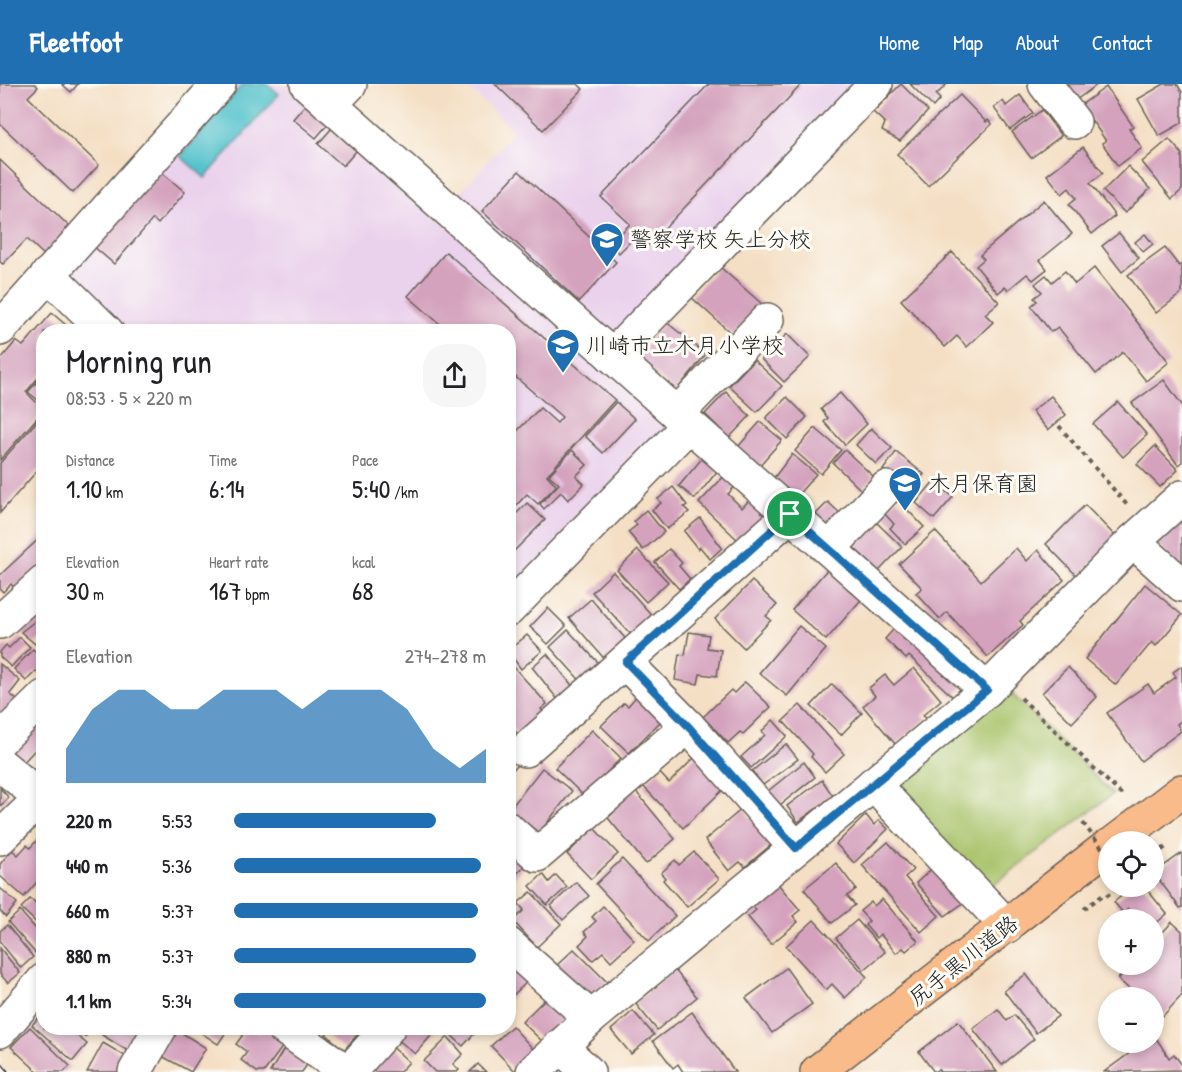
<!DOCTYPE html>
<meta charset="utf-8">
<style>
body{margin:0;font-family:"Patrick Hand","Klee One",sans-serif;background:#f6f6f6;color:#202124;height:100vh;display:flex;flex-direction:column;font-size:22px;white-space:nowrap}
*{box-sizing:border-box;margin:0}
p{font-size:20px;color:#757577}
.icon{flex:none;width:33px;height:33px;fill:none;stroke:currentColor;stroke-width:2;stroke-linecap:round;stroke-linejoin:round}
.map{position:relative;flex:1;overflow:hidden}
.side{position:absolute;left:36px;top:240px;width:480px;height:711px;display:flex;flex-direction:column;background:#fff;border-radius:24px;box-shadow:0 3px 9px #0003}
.side>*{flex:none}
.tools{position:absolute;left:1098px;top:747px;display:grid;gap:12px}
.tools a{display:grid;place-items:center;width:66px;height:66px;border-radius:50%;background:#fff;box-shadow:0 3px 9px #0003;font-size:30px}
.pin{position:absolute;display:grid;place-items:center;width:51px;height:51px;color:#fff;margin:-26px;border:3px solid #fff;border-radius:50%;box-shadow:0 2px 6px #0007}
.round{display:grid;place-items:center;flex:none;width:63px;height:63px;border-radius:24px;background:#f6f6f6}
.summary{display:flex;align-items:center;justify-content:space-between;height:102px;padding:0 30px}
h1{font-size:33px;font-weight:600;line-height:45px}
.stats{display:grid;grid-template-columns:repeat(3,1fr);gap:9px;height:102px;padding:6px 30px}
.stats div{display:grid;align-content:center}
.stats b{font-size:26px;font-weight:600}
.stats small{font-size:16px;font-weight:400}
.stats p{font-size:16px}
.chart{height:168px;padding:12px 30px}
.chart p{display:flex;justify-content:space-between}
.chart svg{width:100%;height:108px;margin-top:6px;fill:#1f6fb2;opacity:.7}
ul{padding:0 30px;list-style:none;font-size:20px}
li{display:grid;grid-template-columns:96px 72px 1fr;align-items:center;height:45px}
li i{height:15px;border-radius:8px;background:#1f6fb2}
header{display:flex;align-items:center;gap:36px;box-sizing:border-box;height:84px;padding:0 30px;background:#1f6fb2;color:#fff}
header strong{font-size:28px}
nav{display:flex;gap:33px;margin-inline-start:auto;font-size:21px}
.map>svg:first-child{display:block}
.built{fill:#ead1ec}
.green{fill:#a9c36a;stroke:#627043;stroke-width:1.5}
.water{fill:#55c2cc;stroke:#386f74;stroke-width:1.5}
.building{fill:#d4a2bd}
.lines{fill:none;stroke-linecap:round;stroke-linejoin:round}
.minor-casing{stroke:#686057;stroke-width:36}
.major-casing{stroke:#686057;stroke-width:36}
.path{stroke:#686057;stroke-width:4;stroke-dasharray:4.5 4.5;stroke-linecap:butt}
.minor{stroke:#fff;stroke-width:33}
.major{stroke:#fabb8b;stroke-width:33}
.rail-casing{stroke:#1c1c1c;stroke-width:7}
.rail{stroke:#fdfcf7;stroke-width:4.5;stroke-dasharray:14;stroke-linecap:butt}
.path-bridge{stroke:#686057;stroke-width:4;stroke-dasharray:4.5 4.5;stroke-linecap:butt}
.route-casing{stroke:#fff;stroke-width:12}
.route{stroke:#1f6fb2;stroke-width:8}
.labels{text-anchor:middle;dominant-baseline:central;stroke-width:6;stroke-linejoin:round;paint-order:stroke}
.poi-label{font-size:22px;fill:#1c1c1c;stroke:#fdfcf7;text-anchor:start}
.street-label{font-size:22px;fill:#1c1c1c;stroke:#fdfcf7}
</style>
<header>
<strong>Fleetfoot</strong>
<nav><a>Home</a><a>Map</a><a>About</a><a>Contact</a></nav>
</header>
<div class="map">
<svg width="1182" height="988" viewBox="0 0 1182 988">
<rect width="100%" height="100%" fill="#fdfcf7"/>
<filter id="ink" filterUnits="userSpaceOnUse"><feTurbulence type="fractalNoise" baseFrequency=".0167" numOctaves="2"/><feDisplacementMap in="SourceGraphic" scale="12" xChannelSelector="R" yChannelSelector="G"/><feConvolveMatrix kernelMatrix="1 2 1 2 8 2 1 2 1" color-interpolation-filters="sRGB"/></filter>
<filter id="wash" filterUnits="userSpaceOnUse"><feTurbulence type="fractalNoise" baseFrequency=".008" numOctaves="4" result="noise"/><feDisplacementMap in="SourceGraphic" scale="24" xChannelSelector="R" yChannelSelector="G"/><feGaussianBlur stdDeviation="1.35" result="paint"/><feColorMatrix in="noise" values="0 0 0 0 0 0 0 0 0 0 0 0 0 0 0 0 0 1.4 0 .05"/><feComposite in="paint" operator="in"/></filter>
<g filter="url(#wash)">
<rect width="100%" height="100%" fill="#f4dfc4"/>
<g class="built">
<path d="M231,0H285L667,333V350L509,515L508,248L120,247L66,187Z"/>
<path d="M464,0H862L616,256L453,117L514,47Z"/>
</g>
<path class="green" d="M1006,604L1113,710L984,808L885,704Z"/>
<path class="water" d="M243,0H268L279,10L205,94L180,72Z"/>
<g id="blocks">
<g class="building">
<path d="M0,0H35L38,3L28,13L99,81L73,109L0,40Z"/>
<path d="M62,0H78L71,8Z"/>
<path d="M495,0H578L583,5L543,46Z"/>
<path d="M709,0H802L649,161L638,150L619,169L610,160L630,140L601,113Z"/>
<path d="M901,0L928,27L900,57L882,47L885,39L873,28Z"/>
<path d="M910,0H947L936,11L940,15L933,23Z"/>
<path d="M1065,0H1098L1076,16Z"/>
<path d="M1164,0H1177L1182,8V39L1159,52L1138,15Z"/>
<path d="M1106,3L1133,42L1129,45L1142,64L1118,82L1102,59L1106,57L1081,21Z"/>
<path d="M960,11L986,38L988,36L992,40L928,102L897,70Z"/>
<path d="M1020,11L1033,29L1010,46L994,24L1003,17L1006,22Z"/>
<path d="M305,21L328,40L316,54L293,35Z"/>
<path d="M1042,26L1061,52L1031,74L1012,48Z"/>
<path d="M332,44L357,66L343,82L318,60Z"/>
<path d="M1169,55L1182,70V106L1172,115L1142,78Z"/>
<path d="M1083,63L1103,89L1090,99L1115,132L1092,150L1069,120L1076,114L1069,104L1062,110L1047,91Z"/>
<path d="M0,76L71,144L45,172L27,155L3,180L0,178Z"/>
<path d="M1128,82L1150,105L1125,129L1103,107Z"/>
<path d="M159,86L185,108L158,140L153,135L114,180L93,162Z"/>
<path d="M519,87L616,178L579,218L482,127Z"/>
<path d="M1044,116L1072,150L1040,176L1047,185L1033,196L1027,190L1008,206L1005,203L998,209L976,182L984,175L980,171Z"/>
<path d="M1119,149L1139,174L1122,188L1102,162Z"/>
<path d="M1145,150L1153,160L1143,168L1135,158Z"/>
<path d="M1165,164L1179,182L1182,180V209L1156,229L1128,191Z"/>
<path d="M446,168L615,316L547,391L556,401L555,403L538,420L527,410L508,430V356L540,324L557,339L562,333L512,290L508,294V248H449L408,212Z"/>
<path d="M952,168L999,218L985,230L993,238L967,263L957,252L945,263L901,216Z"/>
<path d="M719,182L762,220L734,252L691,213Z"/>
<path d="M1094,184L1169,278L1146,297L1123,268L1096,290L1058,243L1051,248L1031,222L1037,217L1034,214L1042,208L1035,200L1046,191L1052,198L1065,187L1075,200Z"/>
<path d="M52,229L74,248H44V287L26,308L44,326L0,376V276L16,257L23,262Z"/>
<path d="M665,237L706,270L676,307L635,274Z"/>
<path d="M787,250L810,273L784,298L761,275Z"/>
<path d="M754,276L782,302L757,328L729,302Z"/>
<path d="M44,290V321L28,308Z"/>
<path d="M1164,296L1182,321V378L1178,381L1132,319Z"/>
<path d="M726,308L750,332L729,354L705,330Z"/>
<path d="M840,309L867,340L845,361L824,338L828,334L821,325Z"/>
<path d="M1051,312L1066,331L1048,346L1032,327Z"/>
<path d="M787,313L807,333L787,355L766,334Z"/>
<path d="M616,318L635,335L603,369L585,352Z"/>
<path d="M1118,318L1147,351L1123,373L1093,340Z"/>
<path d="M44,329V379L0,429V379Z"/>
<path d="M760,338L782,356L758,383L737,364Z"/>
<path d="M815,344L841,366L821,390L795,367Z"/>
<path d="M871,344L892,364L876,380L856,361Z"/>
<path d="M1155,362L1178,386L1160,403L1137,380Z"/>
<path d="M572,366L587,381L576,392L584,400L568,416L561,408L544,425L540,420L559,400L549,391Z"/>
<path d="M845,366L874,393L861,406L833,379Z"/>
<path d="M896,368L924,390L910,407L883,386Z"/>
<path d="M792,370L816,390L796,413L773,395Z"/>
<path d="M704,372L719,385L695,415L679,402Z"/>
<path d="M727,389L738,399L728,410L742,424L753,412L769,427L740,458L699,419Z"/>
<path d="M934,397L953,413L934,435L916,419Z"/>
<path d="M673,403L687,421L684,423L689,428L667,445L652,426L661,419L658,415Z"/>
<path d="M897,415L924,443L905,460L890,444L894,440L883,428Z"/>
<path d="M828,418L842,431L828,446L814,432Z"/>
<path d="M527,419L545,436L508,473V438Z"/>
<path d="M1085,421L1117,454L1078,493L1046,460Z"/>
<path d="M646,426L664,448L643,466L628,448L637,441L634,437Z"/>
<path d="M700,434L722,464L710,475L700,463L698,465L684,447Z"/>
<path d="M1176,435L1182,440V484L1154,458Z"/>
<path d="M875,437L902,463L879,487L852,462Z"/>
<path d="M935,447L981,497L1016,464L1027,477L1038,466L1064,496L1020,537L1023,541L988,573L947,528L940,535L916,509L922,504L899,480Z"/>
<path d="M44,450V478L15,505L11,500L3,508L0,505V491Z"/>
<path d="M669,465L682,479L679,482L690,495L679,505L655,478Z"/>
<path d="M638,466L668,498L646,518L617,486Z"/>
<path d="M832,480L866,510L826,556L792,526Z"/>
<path d="M613,488L657,537L636,556L592,508Z"/>
<path d="M752,497L777,521L766,532L771,536L744,564L715,535Z"/>
<path d="M1145,500L1182,531L1156,562L1152,558L1116,601L1085,575Z"/>
<path d="M591,515L630,560L608,579L569,534Z"/>
<path d="M548,524L566,542L548,560L530,543Z"/>
<path d="M44,530V551L35,560L21,548Z"/>
<path d="M899,539L965,600L953,613L909,572L906,575L885,555Z"/>
<path d="M799,542L826,565L787,612L759,589Z"/>
<path d="M568,546L604,585L585,602L550,563Z"/>
<path d="M689,548L709,551L707,564L721,566L717,592L700,590L698,600L675,596L679,570L685,571Z"/>
<path d="M527,551L542,567L521,585L508,567Z"/>
<path d="M20,553L30,563L11,583L0,573V568L6,561L9,564Z"/>
<path d="M33,565L44,576V585L39,590L36,587L26,597L14,585Z"/>
<path d="M547,570L574,604L559,617L532,583Z"/>
<path d="M0,580L20,597L10,610L17,616L0,635Z"/>
<path d="M511,580L547,620L541,625L546,630L530,645L527,642L518,650L508,640Z"/>
<path d="M1182,582V636L1177,640L1181,647L1141,677L1107,629L1148,600L1154,609L1176,593L1173,588Z"/>
<path d="M1068,583L1097,613L1072,639L1042,609Z"/>
<path d="M914,584L941,616L923,631L926,635L896,661L863,622L875,612L869,604L885,591L894,601Z"/>
<path d="M745,598L771,623L743,650L740,648L728,659L703,633L731,606L734,609Z"/>
<path d="M832,600L862,629L841,651L811,622Z"/>
<path d="M639,609L664,634L629,669L601,642L624,619L628,622Z"/>
<path d="M800,621L844,670L825,688L811,673L813,670L783,637Z"/>
<path d="M30,636L44,649V656L22,680L4,663Z"/>
<path d="M773,636L787,652L751,684L741,673L765,651L762,647Z"/>
<path d="M592,646L621,674L584,712L555,684Z"/>
<path d="M508,655L526,671L508,691Z"/>
<path d="M786,660L798,675L763,701L752,687Z"/>
<path d="M697,671L727,702L683,744L643,702L658,687L669,699Z"/>
<path d="M804,678L815,693L780,721L768,707Z"/>
<path d="M542,684L572,707L539,749L509,726Z"/>
<path d="M822,696L833,712L798,738L787,722Z"/>
<path d="M0,704L9,714L0,722Z"/>
<path d="M633,704L675,755L646,780L608,734L613,729L609,724Z"/>
<path d="M743,724L772,760L745,783L740,778L729,787L705,756Z"/>
<path d="M866,731L874,741L879,736L888,745L854,779L836,760Z"/>
<path d="M594,744L618,770L591,795L567,770Z"/>
<path d="M44,748V790L24,813L0,792V780L12,766L18,771L27,761L30,764Z"/>
<path d="M888,758L913,786L905,793L939,832L921,848L862,781Z"/>
<path d="M508,764L526,780L508,799Z"/>
<path d="M694,768L719,795L687,823L663,796L665,794L661,789L675,776L679,781Z"/>
<path d="M1182,769V823L1180,824L1154,789Z"/>
<path d="M622,775L675,832L649,857L596,800Z"/>
<path d="M836,779L856,805L847,812L855,821L832,839L804,805Z"/>
<path d="M935,782L966,817L945,832L916,799Z"/>
<path d="M543,790L549,798L556,791L567,803L547,821L530,802Z"/>
<path d="M576,798L589,812L563,836L551,822Z"/>
<path d="M778,800L800,826L793,832L798,838L771,860L748,833L756,826L752,821Z"/>
<path d="M1134,802H1144L1167,830L1154,841V836H1137L1128,825L1123,829L1114,818Z"/>
<path d="M0,804L17,819L6,833L0,827Z"/>
<path d="M531,808L561,840L537,863L513,837L524,826L518,819Z"/>
<path d="M30,815L44,824V846L21,824Z"/>
<path d="M882,815L918,857L906,867L903,864L896,869L880,850L876,854L865,841L869,837L860,827L871,818L874,822Z"/>
<path d="M603,822L634,856L611,877L603,868L593,876L579,861L588,852L584,848L596,837L592,833Z"/>
<path d="M20,827L44,854V864L37,871L8,838Z"/>
<path d="M814,836L867,893L845,914L832,900L826,906L786,862Z"/>
<path d="M857,836L885,868L864,886L836,854Z"/>
<path d="M1172,838L1182,847V911L1163,932L1154,923V914H1144L1140,910L1138,913L1118,895L1132,880H1154V858Z"/>
<path d="M7,841L33,873L21,884L0,858V847Z"/>
<path d="M0,864L20,889L8,899L0,890Z"/>
<path d="M574,865L607,898L588,917L555,883Z"/>
<path d="M508,876L529,896L508,916Z"/>
<path d="M786,884L812,920L772,949L746,914Z"/>
<path d="M674,885L697,913L657,946L635,919Z"/>
<path d="M1026,890L1058,932L1036,949L1004,907Z"/>
<path d="M548,912L569,932L543,958L522,938Z"/>
<path d="M998,925L1007,937L1014,931L1034,955L1002,981L973,945Z"/>
<path d="M633,927L654,951L631,970L611,946Z"/>
<path d="M44,928V944H68L87,960L73,977L32,941Z"/>
<path d="M692,928L735,988H683L678,980L673,984L653,957Z"/>
<path d="M958,937L997,988H940L938,985L934,988L919,968Z"/>
<path d="M512,942L535,967L515,987L491,962Z"/>
<path d="M30,943L70,982L64,988H38L11,963Z"/>
<path d="M75,944H94L85,953Z"/>
<path d="M106,944H142L128,967L102,951Z"/>
<path d="M174,944L206,964L191,988L158,970Z"/>
<path d="M194,944H229L218,960Z"/>
<path d="M248,944L259,949L266,944L286,958L264,988H257L241,976L247,968L236,960Z"/>
<path d="M332,944H363L344,966L326,950Z"/>
<path d="M404,944H438L415,970L395,953Z"/>
<path d="M453,944H467L474,950L463,962L449,949Z"/>
<path d="M1154,951L1169,974L1174,970L1182,981V986L1104,988L1145,958H1154Z"/>
<path d="M448,953L463,970L453,980L459,986L457,988H435L424,977Z"/>
<path d="M103,959L132,976L125,988H87Z"/>
<path d="M388,959L409,978L400,988H375L372,985Z"/>
<path d="M287,960L311,975L302,988H270Z"/>
<path d="M478,980L486,988H470Z"/>
</g>
</g>
</g>
<g filter="url(#ink)">
<use href="#blocks" fill-opacity="0" stroke="#686057" stroke-width="1.5"/>
<g class="lines">
<g class="minor-casing">
<g id="minor">
<path d="M307,0L987,606"/>
<path d="M1045,0L1074,38"/>
<path d="M330,21L350,0"/>
<path d="M48,190L107,248"/>
<path d="M0,245L219,0"/>
<path d="M612,272L876,0"/>
<path d="M677,330L767,236"/>
<path d="M1133,457L1182,501"/>
<path d="M829,465L886,404"/>
<path d="M508,526L689,341"/>
<path d="M0,538L44,498"/>
<path d="M625,578L688,642L796,764"/>
<path d="M0,656L44,613"/>
<path d="M525,666L790,431"/>
<path d="M0,680L44,716"/>
<path d="M873,700L1007,842"/>
<path d="M508,745L537,771L688,642"/>
<path d="M0,754L41,714"/>
<path d="M508,860L591,934"/>
<path d="M284,944L347,988"/>
<path d="M0,947L44,896"/>
<path d="M560,962L588,988"/>
<path d="M135,988L160,944"/>
<path d="M349,988L388,944"/>
<path d="M533,988L591,934L987,606L1133,457L1182,413"/>
</g>
</g>
<g class="major-casing">
<g id="major">
<path d="M1115,758L1182,707"/>
<path d="M817,988L1108,762"/>
</g>
</g>
<g class="path">
<path d="M1059,342L1127,421"/>
<path d="M1021,614L1123,712"/>
<path d="M1154,771L1166,763"/>
<path d="M1084,825L1103,811L1106,812L1121,802"/>
</g>
<use href="#minor" class="minor"/>
<use href="#major" class="major"/>
<g class="rail-casing">
<path id="rail" d="M0,982L5,988"/>
</g>
<use href="#rail" class="rail"/>
<path class="path-bridge" d="M1083,739L1108,772"/>
</g>
</g>
<g class="lines" filter="url(#ink)">
<g class="route-casing">
<path id="route" d="M790,430L987,606L796,764L688,642L626,578Z"/>
</g>
<use href="#route" class="route"/>
</g>
<defs>
<g id="university-pin" transform="scale(1.725)"><path d="M0 17L-7.5 6A9.5 9.5 0 1 1 7.5 6Z" fill="#1f6fb2" stroke="#fdfcf7"/><path d="M0-5L7-2L0 1L-7-2ZM-4 1L0 2.5L4 1V4Q0 6-4 4Z" fill="#fff"/></g>
<g id="school-pin" transform="scale(1.725)"><path d="M0 17L-7.5 6A9.5 9.5 0 1 1 7.5 6Z" fill="#1f6fb2" stroke="#fdfcf7"/><path d="M0-5L7-2L0 1L-7-2ZM-4 1L0 2.5L4 1V4Q0 6-4 4Z" fill="#fff"/></g>
</defs>
<g fill-rule="evenodd">
<use href="#university-pin" x="607" y="155"/>
<use href="#school-pin" x="563" y="261"/>
<use href="#school-pin" x="905" y="399"/>
</g>
<g class="labels">
<g class="poi-label">
<text x="630" y="155">警察学校 矢上分校</text>
<text x="586" y="261">川崎市立木月小学校</text>
<text x="928" y="399">木月保育園</text>
</g>
<g class="street-label">
<text transform="translate(963 876) rotate(-38)">尻手黒川道路</text>
</g>
</g>
</svg>
<div class="tools">
<a><svg class="icon" aria-label="locate" viewBox="0 0 24 24"><circle cx="12" cy="12" r="6"/><path d="M12 2v4M12 18v4M2 12h4M18 12h4"/></svg></a>
<a>+</a>
<a>−</a>
</div>
<div class="pin" style="left:790px;top:430px;background:#1e9e55"><svg class="icon" aria-label="arrive" viewBox="0 0 24 24"><path d="M6 21V4h12l-3 4 3 4H6"/></svg></div>
<section class="side">
<div class="summary"><div><h1>Morning run</h1><p>08:53 · 5 × 220 m</p></div><a class="round"><svg class="icon" aria-label="share" viewBox="0 0 24 24"><path d="M12 15V3M7 8l5-5 5 5M5 13v7h14v-7"/></svg></a></div>
<div class="stats">
<div><p>Distance</p><b>1.10<small> km</small></b></div>
<div><p>Time</p><b>6:14</b></div>
<div><p>Pace</p><b>5:40<small> /km</small></b></div>
</div>
<div class="stats">
<div><p>Elevation</p><b>30<small> m</small></b></div>
<div><p>Heart rate</p><b>167<small> bpm</small></b></div>
<div><p>kcal</p><b>68</b></div>
</div>
<div class="chart"><p><span>Elevation</span>274–278 m</p>
<svg viewBox="0 0 160 44" preserveAspectRatio="none"><path d="M0 44V30L10 14L20 6L30 6L40 14L50 14L60 6L70 6L80 6L90 14L100 6L110 6L120 6L130 14L140 30L150 38L160 30V44z"/></svg>
</div>
<ul>
<li><b>220 m</b>5:53<i style="width:80%"></i></li>
<li><b>440 m</b>5:36<i style="width:98%"></i></li>
<li><b>660 m</b>5:37<i style="width:97%"></i></li>
<li><b>880 m</b>5:37<i style="width:96%"></i></li>
<li><b>1.1 km</b>5:34<i style="width:100%"></i></li>
</ul>
</section>
</div>
